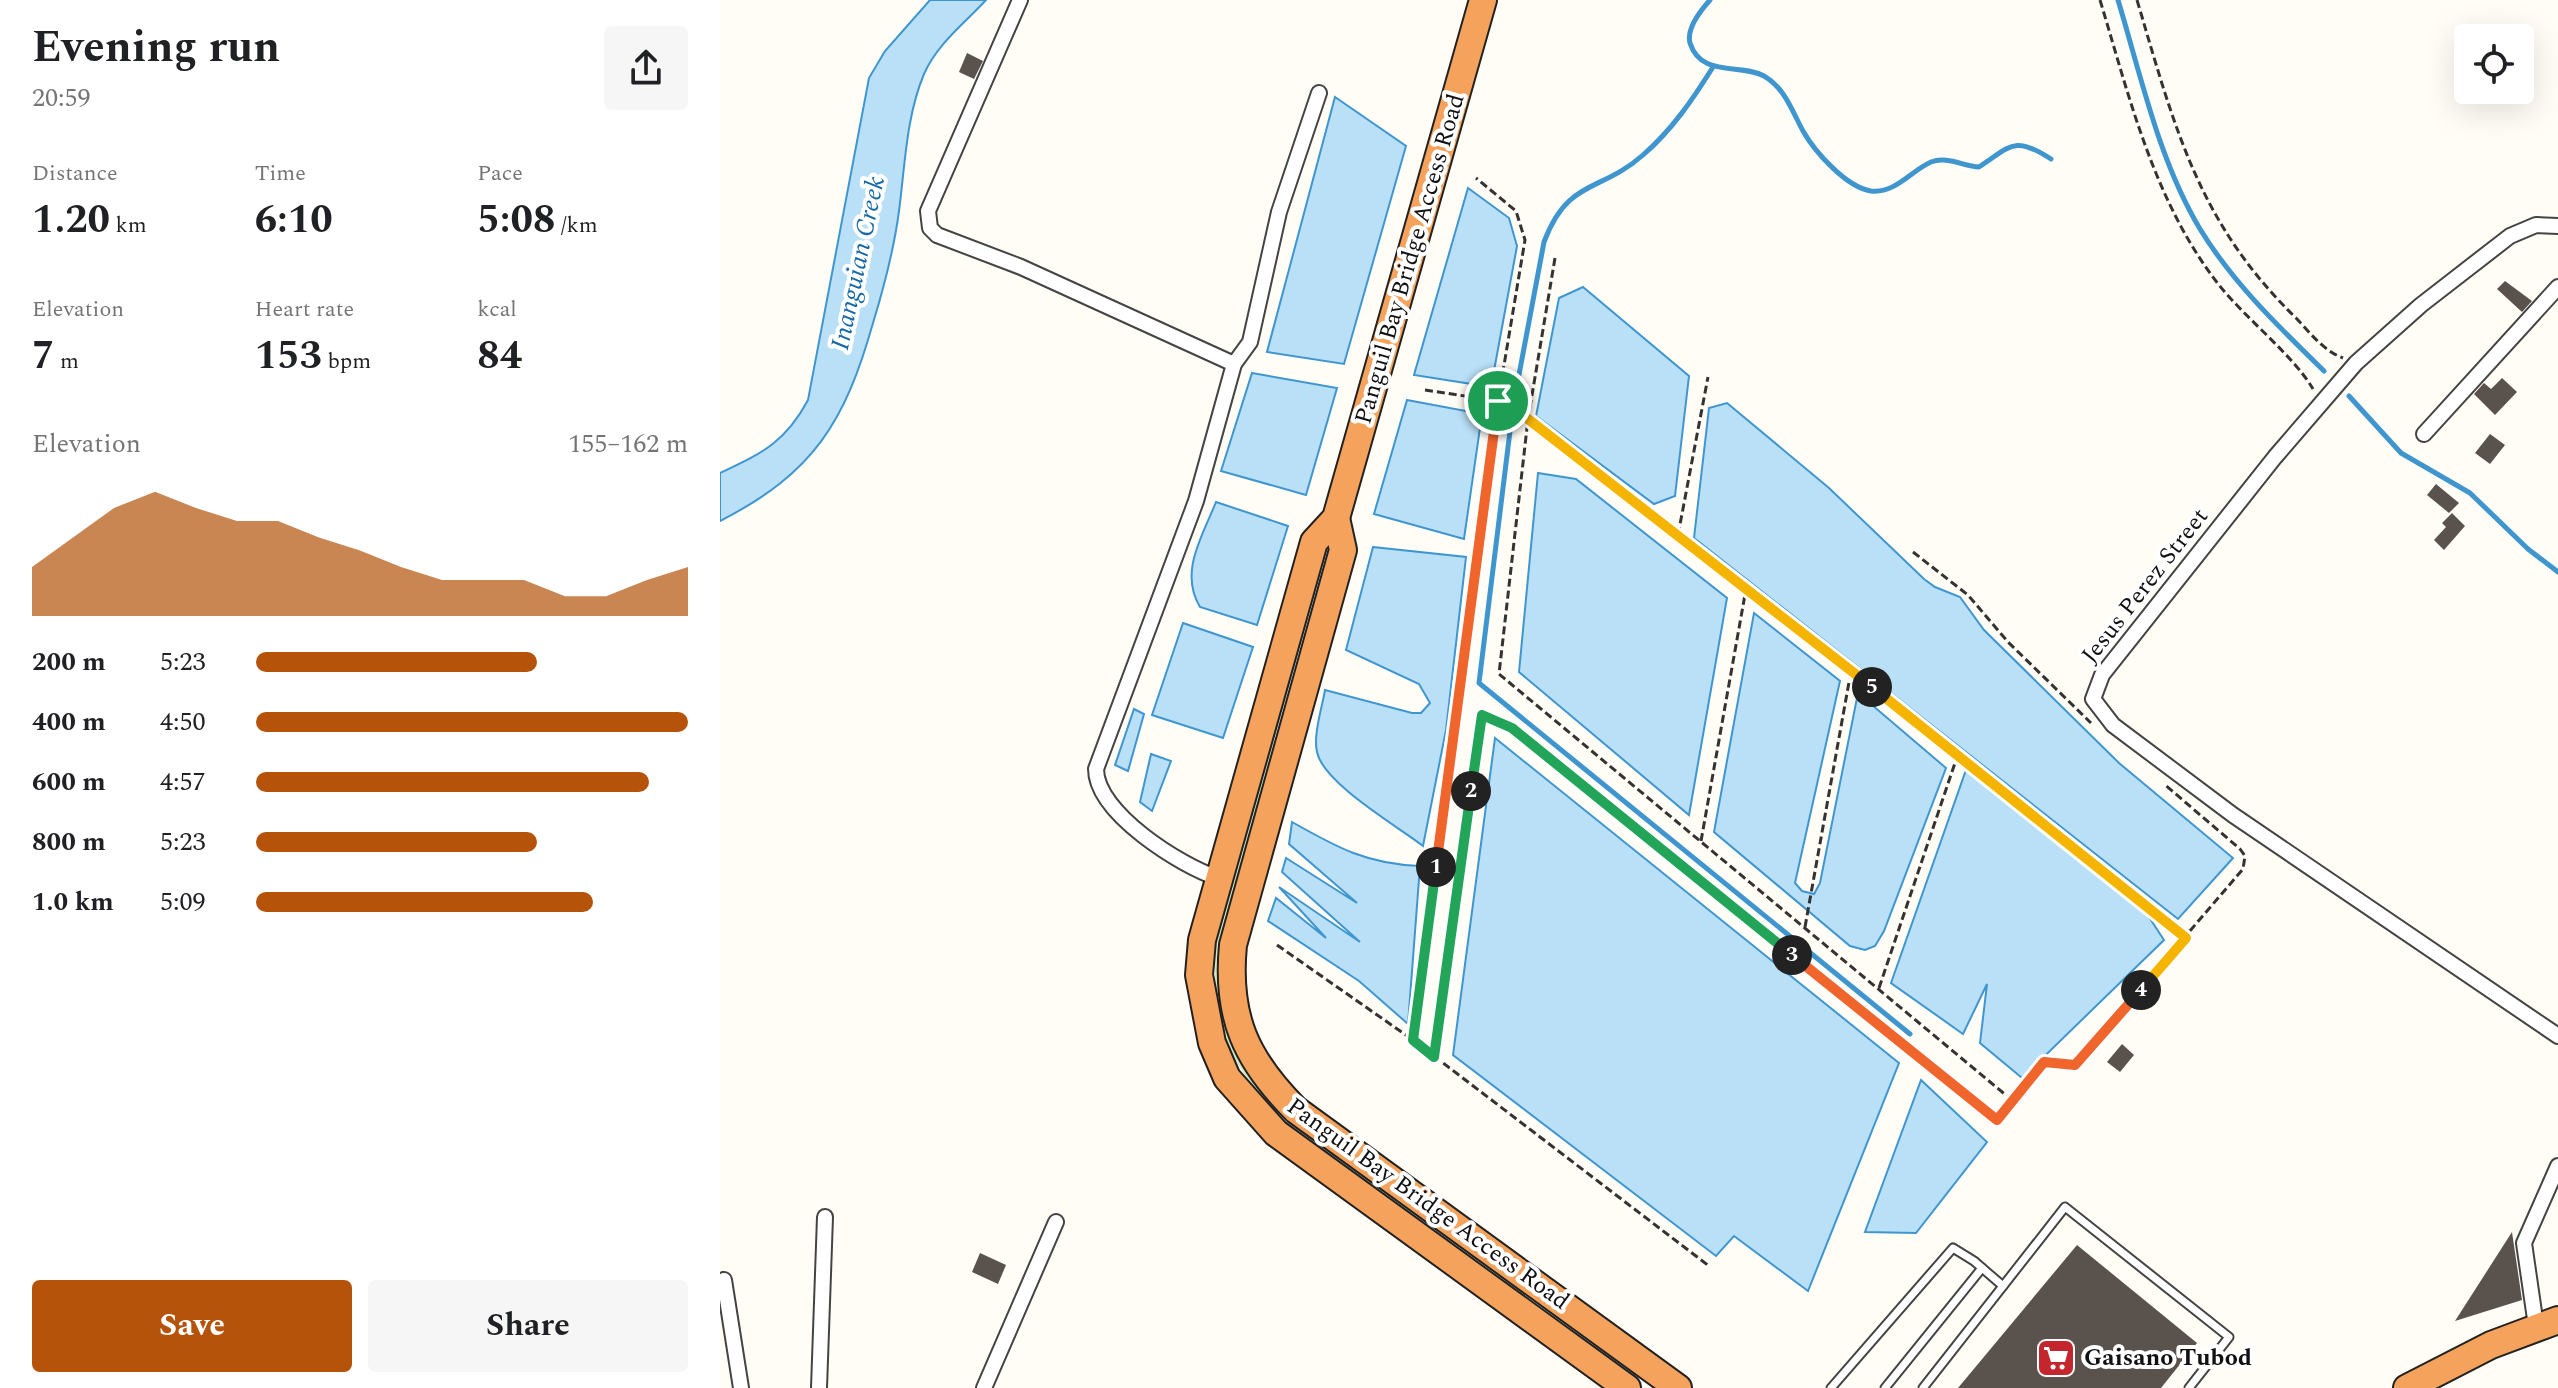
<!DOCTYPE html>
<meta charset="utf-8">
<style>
body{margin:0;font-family:Spectral,serif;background:#f6f6f6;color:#202124;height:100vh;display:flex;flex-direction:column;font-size:30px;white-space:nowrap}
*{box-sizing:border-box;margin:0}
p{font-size:26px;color:#757577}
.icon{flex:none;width:44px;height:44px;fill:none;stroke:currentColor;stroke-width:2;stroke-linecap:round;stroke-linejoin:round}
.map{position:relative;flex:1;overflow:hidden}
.panel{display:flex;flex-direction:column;background:#fff;width:720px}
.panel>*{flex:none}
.controls{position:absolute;left:1734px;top:24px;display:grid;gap:16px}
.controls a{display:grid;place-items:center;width:80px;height:80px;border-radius:8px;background:#fff;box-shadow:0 8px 32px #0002;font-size:40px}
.pin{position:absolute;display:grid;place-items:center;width:68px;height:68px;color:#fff;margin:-34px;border:4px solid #fff;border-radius:50%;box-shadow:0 2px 8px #0007}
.km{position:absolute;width:40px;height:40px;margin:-20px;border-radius:50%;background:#222;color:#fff;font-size:22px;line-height:40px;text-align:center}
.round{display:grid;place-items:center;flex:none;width:84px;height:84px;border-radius:8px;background:#f6f6f6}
.summary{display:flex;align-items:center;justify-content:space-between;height:136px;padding:0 32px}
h1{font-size:44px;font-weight:700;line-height:60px}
.figures{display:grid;grid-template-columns:repeat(3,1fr);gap:12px;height:136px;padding:8px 32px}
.figures div{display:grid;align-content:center}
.figures b{font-size:40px;font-weight:700}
.figures small{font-size:22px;font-weight:400}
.figures p{font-size:22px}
.chart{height:224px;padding:16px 32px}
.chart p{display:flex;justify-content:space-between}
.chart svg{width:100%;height:144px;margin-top:8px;fill:#b45309;opacity:.7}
.cta{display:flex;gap:16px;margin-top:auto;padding:16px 32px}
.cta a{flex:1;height:92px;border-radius:8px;background:#b45309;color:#fff;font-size:32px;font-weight:700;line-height:92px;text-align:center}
.cta a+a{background:#f6f6f6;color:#202124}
ul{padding:0 32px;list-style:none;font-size:26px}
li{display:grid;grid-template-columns:128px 96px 1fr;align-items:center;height:60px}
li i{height:20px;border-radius:10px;background:#b45309}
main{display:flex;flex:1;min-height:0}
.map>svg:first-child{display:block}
.green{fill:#d5ebbd}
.water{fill:#b9e0f7;stroke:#3f96cf;stroke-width:2}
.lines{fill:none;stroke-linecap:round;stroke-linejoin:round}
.stream{stroke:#3f96cf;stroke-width:5}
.building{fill:#5a524d}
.lane-casing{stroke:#444;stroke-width:11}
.street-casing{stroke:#444;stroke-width:18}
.highway-casing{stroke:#222;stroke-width:30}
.path{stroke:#333;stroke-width:3;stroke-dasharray:8 4;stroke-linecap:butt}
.lane{stroke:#fff;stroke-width:7}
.street{stroke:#fff;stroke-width:14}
.highway{stroke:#f5a25d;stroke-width:26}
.split-1-casing{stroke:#fff;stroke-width:16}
.split-2-casing{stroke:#fff;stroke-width:16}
.split-3-casing{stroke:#fff;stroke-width:16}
.split-4-casing{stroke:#fff;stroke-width:16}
.split-5-casing{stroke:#fff;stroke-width:16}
.split-6-casing{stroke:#fff;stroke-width:16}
.split-1{stroke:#f0652b;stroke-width:10}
.split-2{stroke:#22a559;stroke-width:10}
.split-3{stroke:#22a559;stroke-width:10}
.split-4{stroke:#f0652b;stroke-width:10}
.split-5{stroke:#f5b400;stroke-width:10}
.split-6{stroke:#f5b400;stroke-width:10}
.labels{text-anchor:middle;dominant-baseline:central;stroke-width:8;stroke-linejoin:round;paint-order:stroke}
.street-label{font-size:24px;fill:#111;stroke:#fff}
.poi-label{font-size:24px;font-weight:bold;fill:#111;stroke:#fff;text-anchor:start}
.water-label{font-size:26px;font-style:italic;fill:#1768a6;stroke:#fff}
</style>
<main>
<section class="panel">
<div class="summary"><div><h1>Evening run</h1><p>20:59</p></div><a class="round"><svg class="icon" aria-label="share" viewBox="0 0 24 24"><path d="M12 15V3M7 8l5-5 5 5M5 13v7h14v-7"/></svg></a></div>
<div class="figures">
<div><p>Distance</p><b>1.20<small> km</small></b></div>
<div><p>Time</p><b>6:10</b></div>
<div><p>Pace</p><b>5:08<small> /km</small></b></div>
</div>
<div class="figures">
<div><p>Elevation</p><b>7<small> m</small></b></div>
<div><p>Heart rate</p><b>153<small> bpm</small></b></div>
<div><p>kcal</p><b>84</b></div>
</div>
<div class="chart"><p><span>Elevation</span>155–162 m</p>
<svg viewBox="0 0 160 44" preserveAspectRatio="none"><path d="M0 44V29L10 20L20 11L30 6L40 11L50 15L60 15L70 20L80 24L90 29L100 33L110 33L120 33L130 38L140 38L150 33L160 29V44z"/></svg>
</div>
<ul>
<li><b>200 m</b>5:23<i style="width:65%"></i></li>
<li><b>400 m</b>4:50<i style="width:100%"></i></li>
<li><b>600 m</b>4:57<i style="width:91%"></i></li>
<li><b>800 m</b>5:23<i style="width:65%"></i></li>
<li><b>1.0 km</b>5:09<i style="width:78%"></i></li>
</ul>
<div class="cta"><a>Save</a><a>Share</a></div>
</section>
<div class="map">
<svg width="1838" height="1388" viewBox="0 0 1838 1388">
<rect width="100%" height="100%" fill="#fffdf5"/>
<path class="green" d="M603,562L499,943C491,1022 512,1066 567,1121L934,1388L565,1122C510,1067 489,1023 496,943Z"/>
<g class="water">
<path d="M210,0H266C244,24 217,44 204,74C186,117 185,166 179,211C174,249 164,287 153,323C125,422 94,473 0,521V473C42,453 65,443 88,400L149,78L165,51Z"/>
<path d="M615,97L686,146L624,364L547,352Z"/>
<path d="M748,188L789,218L797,246L771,387L694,375Z"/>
<path d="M863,287L969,376L955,496L934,504L816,416L839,298Z"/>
<path d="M532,373L617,388L586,495L501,471Z"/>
<path d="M687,400L762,414L744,539L654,514Z"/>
<path d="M1007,403L1109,488L1204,579L1215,587L1240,597L1264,630L1399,763L1513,858L1458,919L974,538L989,408Z"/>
<path d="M818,473L856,479L1007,598L969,815L799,672Z"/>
<path d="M496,502L568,526L537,625L480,607C459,572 482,537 496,502Z"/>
<path d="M653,547L746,557L726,730L703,846C677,826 603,783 597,752C593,735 602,708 605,690L692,713H701L710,703L699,684L626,650Z"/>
<path d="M1034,613L1120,681L1075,883L1082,891L1094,894L1100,883L1138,693L1226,768L1164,931L1155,946L1145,950L1130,946L994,832Z"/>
<path d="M463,623L533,647L503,738L432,715Z"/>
<path d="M414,709L424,714L408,771L395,765Z"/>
<path d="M775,738L1179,1063L1088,1291L1014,1236L996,1256L733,1055Z"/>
<path d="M431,754L451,761L432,811L420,802Z"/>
<path d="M1246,770L1425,911L1444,940L1302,1078L1260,1043L1267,984L1243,1034L1171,983Z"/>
<path d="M572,822C618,848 647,864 700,866L688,1024L639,981L548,921L556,898L606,938L559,887L640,942L562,872L566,858L637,903L569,844Z"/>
<path d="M1201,1080L1267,1142L1196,1233L1145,1232Z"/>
</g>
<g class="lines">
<g class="stream">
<path d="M990,0C981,10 966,28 970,43C981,78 1021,63 1044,76C1065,88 1072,111 1083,131C1095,152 1126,187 1151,191C1175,194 1192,170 1211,162C1227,156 1243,166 1259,167C1291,146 1294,135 1331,159"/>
<path d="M1398,0C1421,76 1439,161 1480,229C1513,283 1559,327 1604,371"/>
<path d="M795,396L824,242C848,178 880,193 923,155C952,130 973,99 993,67"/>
<path d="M1629,396L1681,453L1750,493L1808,549L1838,572"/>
<path d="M791,423L759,683L1190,1034"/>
</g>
</g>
<g class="building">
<path d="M247,53L263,61L254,79L239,72Z"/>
<path d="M1785,281L1812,301L1802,312L1777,289Z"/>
<path d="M1782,378L1797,392L1775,415L1754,394L1764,383L1771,389Z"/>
<path d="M1770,434L1785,445L1770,464L1755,453Z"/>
<path d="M1716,484L1739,503L1729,513L1707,495Z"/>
<path d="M1732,513L1745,526L1724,550L1714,540L1726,527L1722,523Z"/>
<path d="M1402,1044L1414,1055L1400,1072L1387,1062Z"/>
<path d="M1792,1232L1802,1300L1735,1321Z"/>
<path d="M1357,1245L1477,1343L1441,1388H1238Z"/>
<path d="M260,1253L286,1265L278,1284L252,1272Z"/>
</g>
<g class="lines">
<g class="lane-casing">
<g id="lane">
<path d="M1111,1388L1233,1248L1254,1261L1283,1286"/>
<path d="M1165,1388L1262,1268"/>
<path d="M1203,1388L1345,1207L1509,1337L1469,1388"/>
</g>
</g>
<g class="street-casing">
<g id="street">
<path d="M300,0L208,211L210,228L217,235L301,267L514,364"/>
<path d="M1838,226L1816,225L1790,236L1701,305L1636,363L1555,457L1382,675L1373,699L1393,725L1513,815L1838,1036"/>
<path d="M1704,434L1838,287"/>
<path d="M498,878C461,866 376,813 376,769L476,501L514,364L530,342L559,212L599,93"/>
<path d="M4,1280L21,1388"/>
<path d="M1816,1326L1804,1243L1838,1166"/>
<path d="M99,1388L105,1217"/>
<path d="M264,1388L336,1222"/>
</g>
</g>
<g class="highway-casing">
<g id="highway">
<path d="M763,0L616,518L594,542L482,940L479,975L492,1043L507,1078L556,1133L907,1388"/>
<path d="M616,518L623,550L513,945C506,1017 526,1060 576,1110L958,1388"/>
<path d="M1687,1388L1771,1345L1838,1320"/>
</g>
</g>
<g class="path">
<path d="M1380,0C1410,99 1434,202 1499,285C1526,319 1573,355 1593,389"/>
<path d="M1417,0C1455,128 1478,223 1577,319C1591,334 1604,351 1623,358"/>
<path d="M835,258L808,419L779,674L1293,1101"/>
<path d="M705,390L778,401L808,419L1238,754L1466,938"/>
<path d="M958,535L988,377"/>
<path d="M1193,552L1248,595L1288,642L1371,723"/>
<path d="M981,841L1026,589"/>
<path d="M1085,927L1131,671"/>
<path d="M557,945L693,1040L989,1266"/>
<path d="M1159,988L1238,754"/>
<path d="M693,1040L778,401L805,240L796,211L756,178"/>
<path d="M714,1057L762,715L792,728L1277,1120L1324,1062L1355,1065L1523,869L1525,856L1520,849L1444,784"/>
</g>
<use href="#lane" class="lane"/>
<use href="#street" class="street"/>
<use href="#highway" class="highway"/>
</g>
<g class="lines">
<g class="split-1-casing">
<path id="split-1" d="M716,867L778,401"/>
</g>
<g class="split-2-casing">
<path id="split-2" d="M716,867L693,1040L714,1057L751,791"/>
</g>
<g class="split-3-casing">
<path id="split-3" d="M751,791L762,715L792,728L1072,955"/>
</g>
<g class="split-4-casing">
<path id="split-4" d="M1072,955L1277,1120L1324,1062L1355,1065L1421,990"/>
</g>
<g class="split-5-casing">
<path id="split-5" d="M1152,687L1466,938L1421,990"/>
</g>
<g class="split-6-casing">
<path id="split-6" d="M778,401L808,419L1152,687"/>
</g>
<use href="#split-1" class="split-1"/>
<use href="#split-2" class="split-2"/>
<use href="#split-3" class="split-3"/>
<use href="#split-4" class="split-4"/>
<use href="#split-5" class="split-5"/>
<use href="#split-6" class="split-6"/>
</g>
<defs>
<g id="supermarket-square" transform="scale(2)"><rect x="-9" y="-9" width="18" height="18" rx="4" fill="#c4262e" stroke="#fff"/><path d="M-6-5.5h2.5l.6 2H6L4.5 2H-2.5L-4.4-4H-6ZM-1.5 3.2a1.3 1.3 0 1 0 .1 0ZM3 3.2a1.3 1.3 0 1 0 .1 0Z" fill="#fff"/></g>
</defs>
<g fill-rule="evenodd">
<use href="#supermarket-square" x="1336" y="1358"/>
</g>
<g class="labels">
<g class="street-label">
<text transform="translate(690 259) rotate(-74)">Panguil Bay Bridge Access Road</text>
<text transform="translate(1425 586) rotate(-52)">Jesus Perez Street</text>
<text transform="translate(708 1204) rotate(36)">Panguil Bay Bridge Access Road</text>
</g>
<g class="poi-label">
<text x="1364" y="1358">Gaisano Tubod</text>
</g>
<g class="water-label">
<text transform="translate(138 263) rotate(-78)">Inanguian Creek</text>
</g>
</g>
</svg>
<div class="controls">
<a><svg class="icon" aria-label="locate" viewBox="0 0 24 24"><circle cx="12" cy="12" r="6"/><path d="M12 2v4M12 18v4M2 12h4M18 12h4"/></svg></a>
</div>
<div class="pin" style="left:778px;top:401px;background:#1e9e55"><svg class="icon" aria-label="arrive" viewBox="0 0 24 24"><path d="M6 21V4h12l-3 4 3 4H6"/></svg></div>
<b class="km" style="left:716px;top:867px">1</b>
<b class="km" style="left:751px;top:791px">2</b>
<b class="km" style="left:1072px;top:955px">3</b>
<b class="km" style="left:1421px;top:990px">4</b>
<b class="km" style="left:1152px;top:687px">5</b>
</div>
</main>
